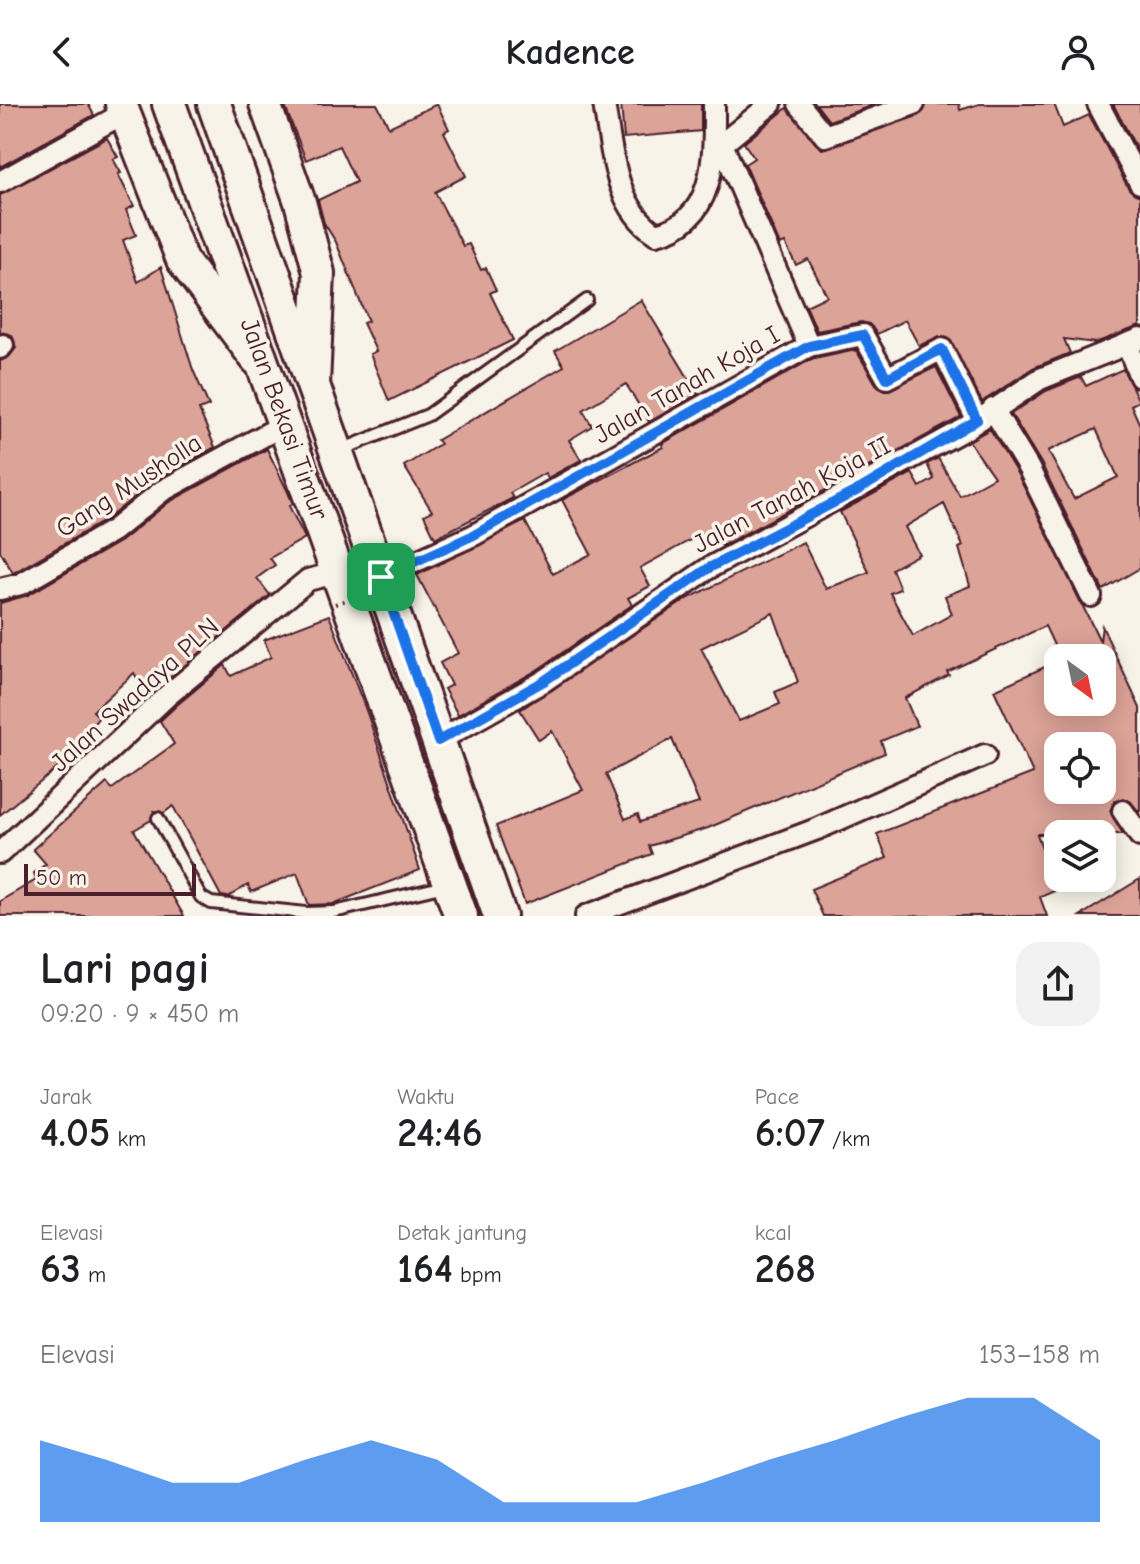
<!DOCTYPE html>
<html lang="id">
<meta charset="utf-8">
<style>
body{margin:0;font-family:"Comic Neue",sans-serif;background:#f2f2f2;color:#202124;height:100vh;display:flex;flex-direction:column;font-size:30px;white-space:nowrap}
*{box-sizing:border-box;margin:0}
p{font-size:26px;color:#757577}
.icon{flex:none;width:44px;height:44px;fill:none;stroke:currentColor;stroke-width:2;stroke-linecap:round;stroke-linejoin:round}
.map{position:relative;height:812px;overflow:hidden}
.drawer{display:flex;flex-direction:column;background:#fff;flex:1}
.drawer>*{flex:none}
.needle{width:52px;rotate:147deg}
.controls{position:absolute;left:1044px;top:540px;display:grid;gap:16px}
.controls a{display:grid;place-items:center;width:72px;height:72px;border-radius:16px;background:#fff;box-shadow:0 4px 20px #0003;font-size:40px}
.scale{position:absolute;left:24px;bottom:20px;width:172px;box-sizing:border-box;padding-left:8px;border:4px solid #4a1f2b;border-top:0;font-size:22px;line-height:28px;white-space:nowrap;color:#4a1f2b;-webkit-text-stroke:6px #f7f3e8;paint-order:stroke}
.pin{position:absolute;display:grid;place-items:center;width:68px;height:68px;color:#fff;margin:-34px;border-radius:16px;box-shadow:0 4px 12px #0006}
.round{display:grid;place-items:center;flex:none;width:84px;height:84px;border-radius:24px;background:#f2f2f2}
.overview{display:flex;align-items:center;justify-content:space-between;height:136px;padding:0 40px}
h1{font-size:44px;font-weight:600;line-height:60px}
.stats{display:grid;grid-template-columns:repeat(3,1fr);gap:12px;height:136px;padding:8px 40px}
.stats div{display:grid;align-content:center}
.stats b{font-size:40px;font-weight:600}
.stats small{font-size:22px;font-weight:400}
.stats p{font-size:22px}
.chart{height:224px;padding:16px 40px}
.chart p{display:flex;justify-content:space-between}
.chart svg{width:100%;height:144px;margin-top:8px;fill:#1a73e8;opacity:.7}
header{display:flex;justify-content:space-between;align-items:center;height:104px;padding:0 40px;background:#fff;font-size:36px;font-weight:600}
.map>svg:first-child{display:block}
.building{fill:#dca398;stroke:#4a1f2b;stroke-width:2;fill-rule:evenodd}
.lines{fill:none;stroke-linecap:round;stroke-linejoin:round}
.service-casing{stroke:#4a1f2b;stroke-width:16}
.minor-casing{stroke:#4a1f2b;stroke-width:26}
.secondary-casing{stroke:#4a1f2b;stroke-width:36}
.primary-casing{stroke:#4a1f2b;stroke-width:38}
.service{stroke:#f7f3e8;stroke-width:10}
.minor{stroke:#f7f3e8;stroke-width:20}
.secondary{stroke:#f7f3e8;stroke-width:30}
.primary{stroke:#f7f3e8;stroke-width:32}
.path-bridge{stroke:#4a1f2b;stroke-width:4;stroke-dasharray:2 6;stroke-linecap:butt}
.route-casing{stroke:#fff;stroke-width:16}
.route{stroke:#1a73e8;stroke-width:10}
.labels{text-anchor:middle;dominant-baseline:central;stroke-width:7;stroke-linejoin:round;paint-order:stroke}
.street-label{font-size:26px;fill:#4a1f2b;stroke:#f7f3e8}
</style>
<header><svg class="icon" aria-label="back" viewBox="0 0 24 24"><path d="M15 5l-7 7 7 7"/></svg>Kadence<svg class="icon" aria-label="person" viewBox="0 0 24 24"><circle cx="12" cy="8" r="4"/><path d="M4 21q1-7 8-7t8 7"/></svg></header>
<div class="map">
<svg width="1140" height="812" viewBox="0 0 1140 812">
<rect width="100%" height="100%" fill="#f7f3e8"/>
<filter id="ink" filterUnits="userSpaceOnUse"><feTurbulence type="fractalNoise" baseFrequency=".0125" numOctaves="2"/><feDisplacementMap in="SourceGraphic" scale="16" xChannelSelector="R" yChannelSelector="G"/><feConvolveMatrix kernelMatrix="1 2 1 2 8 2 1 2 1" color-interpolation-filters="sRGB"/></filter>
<g filter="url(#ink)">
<g class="building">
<path d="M0,0H88L94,11L0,63Z"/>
<path d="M284,0H377L389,23L437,0L449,25L444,28L466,72L435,88L463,142L469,140L481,166L486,164L496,186L490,189L513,236L389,297L370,250L376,247L363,219L368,217L336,138L324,119L318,96L356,78L339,42L306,56Z"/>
<path d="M621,0H701V27L624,34Z"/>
<path d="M816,0H876L829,17Z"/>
<path d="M927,0H959L960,6L979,0H1054L1063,23L1089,11L1129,85L1140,92V222L1095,239L1064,235L1070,249L1033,264L982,298L948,234L937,233L919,242L905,216L877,230L869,220L861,218L817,227L806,202L827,192L808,155L796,161L785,139L780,141L745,60L754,54L744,39L787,4L822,45L918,12Z"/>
<path d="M1113,0H1140V51Z"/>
<path d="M107,34L118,53L113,55L121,69L118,70L134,102L126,106L136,131L123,136L138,178L161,163L193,266L209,302L199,306L215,343L156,376L107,415L13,469L0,447V257L9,253L16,244L12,231L0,228V91Z"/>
<path d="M641,196L698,290L649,318L626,280L583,306L592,322L569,336L581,356L548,374L545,369L510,389L513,394L435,434L424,411L432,407L404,362L440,340L437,336L564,262L555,247Z"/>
<path d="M856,246L876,280L886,287L936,263L961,313L722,442L712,424L640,464L650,482L628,494L632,501L537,566L458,611L444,585L451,581L440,559L458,549L417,471L525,417L553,470L591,450L562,396L663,343L662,340L810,256Z"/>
<path d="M1123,265L1139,297L1131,301L1140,321V464L1103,486L1041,359L1011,310L1046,287L1081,273L1086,282ZM1096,325L1118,373L1074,395L1048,347Z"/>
<path d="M990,325L1018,371L1100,537L1102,522L1140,604V709L1129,696L1123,694L1115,697L1110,707L1123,730H1037L1057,786L1040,793L1047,812H823L811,785L887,754L877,730L1033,669L994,586L1058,557V598H1102V554H1060L1045,522L947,568L949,571L905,594L917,622L881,637L885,649L708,724L649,742L652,750L525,800L496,722L583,686L552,627L539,636L520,606L687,495L803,438L826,485L869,468L840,408L912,369L920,383L934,375L927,360L938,354L960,392L994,373L969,337ZM944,400L963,442L959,444L970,482L945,492L952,510L913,532L890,489L900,485L892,465L919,450L905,423ZM773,509L798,578L775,588L780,600L739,617L701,544ZM672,635L699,699L640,718L638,710L625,715L606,670ZM1058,642H1102V686H1058Z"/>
<path d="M267,345L288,388L293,400L289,402L305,434L270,454L275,461L257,474L270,491L148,592L134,569L93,607L99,613L59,663L0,711V499L28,491L121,437L169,398Z"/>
<path d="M329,511L367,609L420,766L333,800L309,801L297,769L251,788L248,781L228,793L221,792L173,702L164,709L154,707L151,716L134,726L184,812H0V797L36,776L34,769L46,760L33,745L107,679L112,685L174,640L160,617L177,601L225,561L231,572L271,553L264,536Z"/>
<path d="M1140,775V812H1080Z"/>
</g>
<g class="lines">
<g class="service-casing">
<g id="service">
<path d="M341,346L428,311L587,196"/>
<path d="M158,714L201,793L211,799L306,809L334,808L445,782"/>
</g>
</g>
<g class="minor-casing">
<g id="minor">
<path d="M604,0C612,46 614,102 656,130C717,117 714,50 714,0"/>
<path d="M771,0L722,40L809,242"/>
<path d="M799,0L825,32L914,0"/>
<path d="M1098,0L1140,79"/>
<path d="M0,78L124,9"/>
<path d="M1127,240L1140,273"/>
<path d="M0,244L3,241"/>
<path d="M993,305L1029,365L1091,492"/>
<path d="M381,473L474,431L809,242L863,231L887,274L942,245L977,316"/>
<path d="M0,485L21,480L114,426L162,387L285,320"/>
<path d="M438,637L544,577L709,464L967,324L1040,275L1140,235"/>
<path d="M1123,707L1140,732"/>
<path d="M0,749L168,591L308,476L339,468"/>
<path d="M586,812L817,725L985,651"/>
</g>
</g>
<g class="secondary-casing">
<g id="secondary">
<path d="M121,0L182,156L256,255"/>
<path d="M265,0L300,98L319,169L314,281"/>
</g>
</g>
<g class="primary-casing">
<g id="primary">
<path d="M169,0L461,812"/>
<path d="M214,0L500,812"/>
</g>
</g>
<use href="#service" class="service"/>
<use href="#minor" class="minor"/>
<use href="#secondary" class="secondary"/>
<use href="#primary" class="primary"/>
<path class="path-bridge" d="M335,500L404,476"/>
</g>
</g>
<g class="lines" filter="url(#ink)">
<g class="route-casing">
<path id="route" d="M863,231L887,274L942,245L977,316L860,385L709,464L544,577L438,637L381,473L474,431L809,242Z"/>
</g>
<use href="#route" class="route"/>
</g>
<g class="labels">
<g class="street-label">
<text transform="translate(687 281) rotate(-30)">Jalan Tanah Koja I</text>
<text transform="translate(284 315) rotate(70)">Jalan Bekasi Timur</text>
<text transform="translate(129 382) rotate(-33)">Gang Musholla</text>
<text transform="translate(792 391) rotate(-28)">Jalan Tanah Koja II</text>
<text transform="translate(135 591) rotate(-42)">Jalan Swadaya PLN</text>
</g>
</g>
</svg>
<div class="controls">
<a><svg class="needle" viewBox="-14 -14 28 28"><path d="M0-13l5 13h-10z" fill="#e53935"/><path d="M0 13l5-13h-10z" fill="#757577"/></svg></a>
<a><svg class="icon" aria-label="locate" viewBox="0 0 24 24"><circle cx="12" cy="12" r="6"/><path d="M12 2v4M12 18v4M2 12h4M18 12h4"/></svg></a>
<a><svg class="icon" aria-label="layers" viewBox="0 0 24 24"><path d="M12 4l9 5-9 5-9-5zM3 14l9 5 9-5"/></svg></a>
</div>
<div class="scale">50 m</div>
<div class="pin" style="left:381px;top:473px;background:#1e9e55"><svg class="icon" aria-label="arrive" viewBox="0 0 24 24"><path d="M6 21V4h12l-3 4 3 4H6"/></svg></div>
</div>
<section class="drawer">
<div class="overview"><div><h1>Lari pagi</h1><p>09:20 · 9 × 450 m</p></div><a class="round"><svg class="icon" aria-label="share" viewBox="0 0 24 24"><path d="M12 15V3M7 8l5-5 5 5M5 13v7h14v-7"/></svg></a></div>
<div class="stats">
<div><p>Jarak</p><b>4.05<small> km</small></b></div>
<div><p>Waktu</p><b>24:46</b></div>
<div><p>Pace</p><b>6:07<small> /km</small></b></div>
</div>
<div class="stats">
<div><p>Elevasi</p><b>63<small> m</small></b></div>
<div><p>Detak jantung</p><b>164<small> bpm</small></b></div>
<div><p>kcal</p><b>268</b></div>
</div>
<div class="chart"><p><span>Elevasi</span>153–158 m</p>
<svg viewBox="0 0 160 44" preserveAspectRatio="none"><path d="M0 44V19L10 25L20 32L30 32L40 25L50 19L60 25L70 38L80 38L90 38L100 32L110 25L120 19L130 12L140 6L150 6L160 19V44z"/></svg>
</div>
</section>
